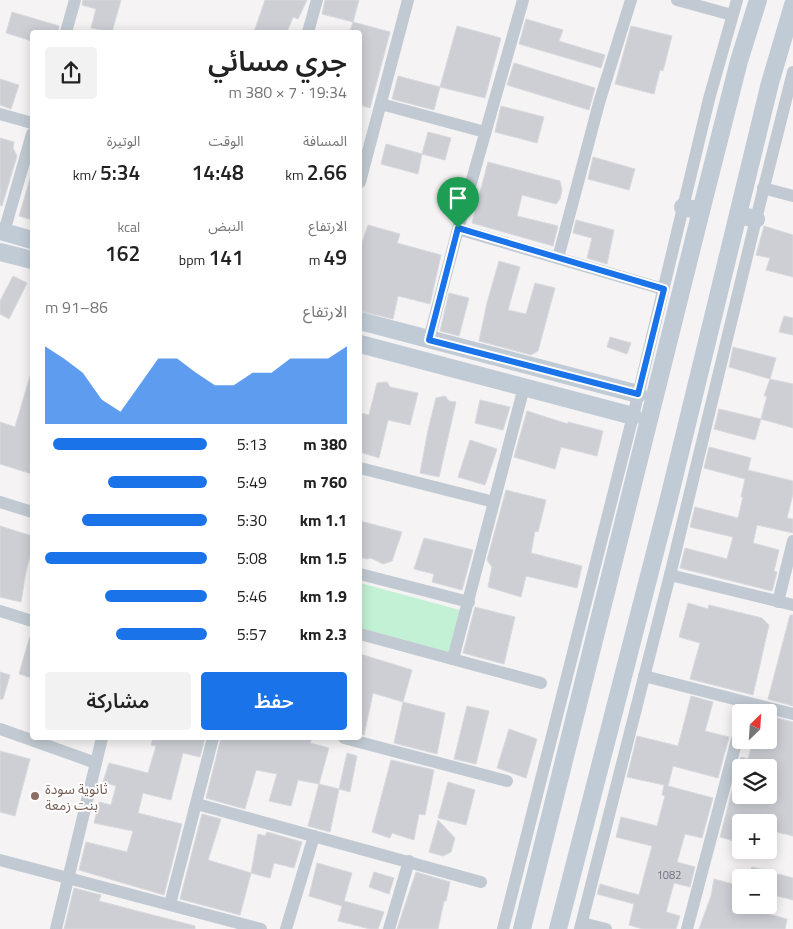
<!DOCTYPE html>
<html lang="ar">
<meta charset="utf-8">
<style>
body{margin:0;font-family:"Titillium Web","Noto Sans Arabic",sans-serif;background:#f2f2f2;color:#222;direction:rtl;height:100vh;display:flex;flex-direction:column;font-size:19px;white-space:nowrap}
*{box-sizing:border-box;margin:0}
p{font-size:16px;color:#767676}
.icon{flex:none;width:28px;height:28px;fill:none;stroke:currentColor;stroke-width:2;stroke-linecap:round;stroke-linejoin:round}
.map{position:relative;flex:1;overflow:hidden;direction:ltr}
.details{position:absolute;left:30px;top:30px;width:332px;height:710px;display:flex;flex-direction:column;background:#fff;border-radius:5px;box-shadow:0 2px 12px #0003;direction:rtl}
.details>*{flex:none}
.needle{width:32px;rotate:25deg}
.tools{position:absolute;left:732px;top:704px;display:grid;gap:10px}
.tools a{display:grid;place-items:center;width:45px;height:45px;border-radius:5px;background:#fff;box-shadow:0 2px 12px #0003;font-size:25px}
.pin{position:absolute;display:grid;place-items:center;width:42px;height:42px;color:#fff;margin:-51px -21px;border-radius:50% 50% 50% 0;rotate:-45deg;box-shadow:0 0 5px #0007}
.pin .icon{rotate:45deg}
.round{display:grid;place-items:center;flex:none;width:52px;height:52px;border-radius:5px;background:#f2f2f2}
.head{display:flex;align-items:center;justify-content:space-between;height:85px;padding:0 15px}
h1{font-size:28px;font-weight:600;line-height:38px}
.metrics{display:grid;grid-template-columns:repeat(3,1fr);gap:8px;height:85px;padding:5px 15px}
.metrics div{display:grid;align-content:center}
.metrics b{font-size:21px;font-weight:600}
.metrics small{font-size:14px;font-weight:400}
.metrics p{font-size:14px}
.chart{height:140px;padding:10px 15px}
.chart p{display:flex;justify-content:space-between}
.chart svg{width:100%;height:90px;margin-top:5px;fill:#1a73e8;opacity:.7}
.primary-button{display:flex;gap:10px;margin-top:auto;padding:10px 15px}
.primary-button a{flex:1;height:58px;border-radius:5px;background:#1a73e8;color:#fff;font-size:20px;font-weight:600;line-height:58px;text-align:center}
.primary-button a+a{background:#f2f2f2;color:#222}
ul{padding:0 15px;list-style:none;font-size:16px}
li{display:grid;grid-template-columns:80px 60px 1fr;align-items:center;height:38px}
li i{height:12px;border-radius:6px;background:#1a73e8}
.map>svg:first-child{display:block}
.green{fill:#c3f1d5}
.building{fill:#cdcfd5;stroke:#d7d9de;fill-rule:evenodd}
.lines{fill:none;stroke-linecap:round;stroke-linejoin:round}
.street{stroke:#c1cad2;stroke-width:12}
.secondary{stroke:#c1cbd6;stroke-width:18}
.route-casing{stroke:#fff;stroke-width:10}
.route{stroke:#1a73e8;stroke-width:6}
.education-dot{fill:#8d6e63;stroke:#fff;stroke-width:2}
.labels{text-anchor:middle;dominant-baseline:central;stroke-width:4;stroke-linejoin:round;paint-order:stroke}
.number-label{font-size:11px;fill:#6b747e}
.education-label{font-size:14px;fill:#785e54;stroke:#fff;text-anchor:start}
</style>
<div class="map">
<svg width="793" height="929" viewBox="0 0 793 929">
<rect width="100%" height="100%" fill="#f5f3f3"/>
<path class="green" d="M360,583L460,610L449,652L360,628Z"/>
<g class="building">
<path d="M83,0H121L112,32L91,28L96,9L82,5Z"/>
<path d="M265,0H307L298,19L293,17L287,32H254Z"/>
<path d="M325,0H359L353,22L322,14Z"/>
<path d="M12,12L59,26L58,32H32V41L6,33Z"/>
<path d="M526,19L563,30L559,41L605,55L601,68L519,44Z"/>
<path d="M353,22L390,32L370,108L360,105V32H350Z"/>
<path d="M457,26L501,38L485,98L440,87Z"/>
<path d="M631,26L672,36L663,71L660,70L654,94L615,84Z"/>
<path d="M514,63L595,88L589,110L507,85Z"/>
<path d="M398,76L440,87L434,110L392,99Z"/>
<path d="M0,79L19,85L11,109L0,105Z"/>
<path d="M501,106L544,117L537,143L495,132Z"/>
<path d="M428,132L451,138L445,160L422,154Z"/>
<path d="M0,138L14,142L13,148L17,156L2,206L0,205Z"/>
<path d="M386,144L422,154L418,174L381,164Z"/>
<path d="M593,157L635,169L629,190L588,179Z"/>
<path d="M488,162L560,181L562,190L560,199L556,204L522,195L517,216L558,226L553,246L472,223Z"/>
<path d="M30,179H32V220L19,216Z"/>
<path d="M576,220L614,230L607,264L587,258L592,238L573,233Z"/>
<path d="M368,225L400,234L397,243L441,255L430,304L398,296L393,319L360,311V249Z"/>
<path d="M764,226L793,235V277L766,270L770,258L756,255Z"/>
<path d="M499,261L520,267L508,310L526,314L535,283L555,288L538,351L531,355L479,341L487,303Z"/>
<path d="M13,276L27,283L9,319L0,314V301Z"/>
<path d="M449,293L469,298L459,336L440,331Z"/>
<path d="M784,316L793,318V335L779,332Z"/>
<path d="M610,337L631,343L627,354L607,347Z"/>
<path d="M733,347L776,358L770,379L729,367Z"/>
<path d="M30,376H32V428L30,440H32V474L0,464V422L15,427Z"/>
<path d="M770,379L793,384V428L761,419L767,396H764Z"/>
<path d="M387,382L390,387L418,393L410,425L388,420L379,458L360,452V413L369,415L377,383Z"/>
<path d="M445,396L449,401L456,402L439,477L420,473L428,430L436,398Z"/>
<path d="M480,400L510,407L503,430L475,423Z"/>
<path d="M719,409L761,419L755,440L714,429Z"/>
<path d="M527,411L568,424V422L603,431L597,456L561,447L555,469L514,457Z"/>
<path d="M470,440L497,449L485,485L458,477Z"/>
<path d="M709,447L751,458L748,470L793,481V494L787,518L793,519V533L757,525L753,543L779,550L774,571L777,572L772,591L680,568L685,548L727,559L733,537L690,527L695,507L738,518L743,497H741L745,479L704,468Z"/>
<path d="M506,490L546,500L538,532L535,531L531,553L582,566L577,588L526,576L521,597L488,587L492,567L487,560Z"/>
<path d="M360,521L402,532L392,561L383,564L371,558L367,559L360,557Z"/>
<path d="M0,526L32,536V549L26,571L21,602L0,597Z"/>
<path d="M424,538L473,550L462,590L432,582L434,574L414,569Z"/>
<path d="M688,603L708,609L709,605L762,618L769,625L753,695L690,679L700,643L679,637Z"/>
<path d="M475,607L515,617L504,664L463,653Z"/>
<path d="M790,615H793V706L768,699Z"/>
<path d="M30,636H32V678L19,674Z"/>
<path d="M360,654L412,670L403,702L373,693L364,735L360,734Z"/>
<path d="M0,672L10,675L3,699H0Z"/>
<path d="M691,696L713,702L705,731L729,737L718,778L673,766L668,786L713,798L702,838L685,834L677,862L695,867L690,887L674,883L666,912L680,916L676,929H643L629,925L634,904L597,894L600,884L639,895L652,846L616,837L621,817L657,826L665,796L662,795L664,785L627,777L637,736L678,746Z"/>
<path d="M403,702L445,713L437,754L394,743Z"/>
<path d="M467,706L489,711L476,764L454,759Z"/>
<path d="M769,716L793,722V836L769,830V822H741V843L720,837L741,757L748,759L753,740H769ZM741,768H769V795H741Z"/>
<path d="M509,729L537,739L526,778L497,768Z"/>
<path d="M153,738H205L200,757L183,753L171,800L143,793L138,813L182,824L164,895L79,870L86,842L127,852L133,831L94,823L99,802L111,805L116,786L103,782L109,763L148,773L156,746L151,745Z"/>
<path d="M221,738H312L310,743L329,748L319,784L298,780L291,806L269,801L277,774L256,770L245,809L206,798Z"/>
<path d="M0,751L30,759L15,816L0,812Z"/>
<path d="M347,753L357,756L350,792L339,789Z"/>
<path d="M391,760L434,770L425,815L419,814L414,840L392,833L390,838L372,832Z"/>
<path d="M448,782L475,790L466,825L438,818Z"/>
<path d="M319,784L339,789L330,832L308,826Z"/>
<path d="M202,814L221,819L208,860L251,873L240,915L180,899Z"/>
<path d="M438,820L455,838L451,852L443,856L429,852Z"/>
<path d="M267,832L302,842L294,868L274,863L270,878L251,873L258,834L265,836Z"/>
<path d="M317,863L352,873L344,901L384,912L378,929H370L338,921L342,906L309,896Z"/>
<path d="M752,867L793,878V900L769,894V878H749Z"/>
<path d="M374,872L394,878L389,894L369,887Z"/>
<path d="M416,872L450,882L446,901H444L438,929H397Z"/>
<path d="M714,879L741,886V905H743V907L787,919L785,929H699L711,896Z"/>
<path d="M74,888L101,895L99,901L195,926V929H64Z"/>
</g>
<g class="lines">
<g class="street">
<path d="M677,0L732,15"/>
<path d="M66,32L75,0"/>
<path d="M308,32L317,0"/>
<path d="M381,104L485,132"/>
<path d="M0,114L32,123"/>
<path d="M360,182L408,0"/>
<path d="M763,188L793,196"/>
<path d="M458,229L663,289"/>
<path d="M4,232L32,134"/>
<path d="M558,258L599,103L631,0"/>
<path d="M429,339L458,229L523,0"/>
<path d="M360,468L494,502"/>
<path d="M0,502L32,512"/>
<path d="M360,574L469,602"/>
<path d="M670,575L793,605"/>
<path d="M778,602L793,541"/>
<path d="M0,611L32,621"/>
<path d="M360,634L541,683"/>
<path d="M453,659L524,387"/>
<path d="M644,676L793,714"/>
<path d="M0,729L96,763"/>
<path d="M344,738L507,781"/>
<path d="M197,804L481,882"/>
<path d="M0,860L261,929"/>
<path d="M170,904L213,738"/>
<path d="M582,923L606,929"/>
<path d="M56,929L102,738"/>
<path d="M286,929L314,836"/>
<path d="M389,929L409,861"/>
<path d="M503,929L633,416L709,99L737,0"/>
<path d="M580,929L670,575L756,219L793,72"/>
<path d="M687,929L741,724"/>
</g>
<g class="secondary">
<path d="M683,207L701,211"/>
<path d="M738,215L756,219"/>
<path d="M0,231L32,240"/>
<path d="M0,252L32,260"/>
<path d="M360,321L638,394"/>
<path d="M360,344L633,416"/>
<path d="M522,929L701,211L739,61L758,0"/>
<path d="M558,929L669,498L770,83L793,5"/>
</g>
</g>
<g class="lines">
<g class="route-casing">
<path id="route" d="M458,228L664,289L638,394L429,340Z"/>
</g>
<use href="#route" class="route"/>
</g>
<circle class="education-dot" cx="35" cy="796" r="5"/>
<g class="labels">
<g class="number-label">
<text x="669" y="875">1082</text>
</g>
<g class="education-label">
<text x="45" y="788">ثانوية سودة<tspan x="45" dy="16">بنت زمعة</tspan></text>
</g>
</g>
</svg>
<div class="tools">
<a><svg class="needle" viewBox="-14 -14 28 28"><path d="M0-13l5 13h-10z" fill="#e53935"/><path d="M0 13l5-13h-10z" fill="#767676"/></svg></a>
<a><svg class="icon" aria-label="layers" viewBox="0 0 24 24"><path d="M12 4l9 5-9 5-9-5zM3 14l9 5 9-5"/></svg></a>
<a>+</a>
<a>−</a>
</div>
<div class="pin" style="left:458px;top:228px;background:#1e9e55"><svg class="icon" aria-label="arrive" viewBox="0 0 24 24"><path d="M6 21V4h12l-3 4 3 4H6"/></svg></div>
<section class="details">
<div class="head"><div><h1>جري مسائي</h1><p>19:34 · 7 × 380 m</p></div><a class="round"><svg class="icon" aria-label="share" viewBox="0 0 24 24"><path d="M12 15V3M7 8l5-5 5 5M5 13v7h14v-7"/></svg></a></div>
<div class="metrics">
<div><p>المسافة</p><b>2.66<small> km</small></b></div>
<div><p>الوقت</p><b>14:48</b></div>
<div><p>الوتيرة</p><b>5:34<small> /km</small></b></div>
</div>
<div class="metrics">
<div><p>الارتفاع</p><b>49<small> m</small></b></div>
<div><p>النبض</p><b>141<small> bpm</small></b></div>
<div><p>kcal</p><b>162</b></div>
</div>
<div class="chart"><p><span>الارتفاع</span>86–91 m</p>
<svg viewBox="0 0 160 44" preserveAspectRatio="none"><path d="M0 44V6L10 12L20 19L30 32L40 38L50 25L60 12L70 12L80 19L90 25L100 25L110 19L120 19L130 12L140 12L150 12L160 6V44z"/></svg>
</div>
<ul>
<li><b>380 m</b>5:13<i style="width:95%"></i></li>
<li><b>760 m</b>5:49<i style="width:61%"></i></li>
<li><b>1.1 km</b>5:30<i style="width:77%"></i></li>
<li><b>1.5 km</b>5:08<i style="width:100%"></i></li>
<li><b>1.9 km</b>5:46<i style="width:63%"></i></li>
<li><b>2.3 km</b>5:57<i style="width:56%"></i></li>
</ul>
<div class="primary-button"><a>حفظ</a><a>مشاركة</a></div>
</section>
</div>
